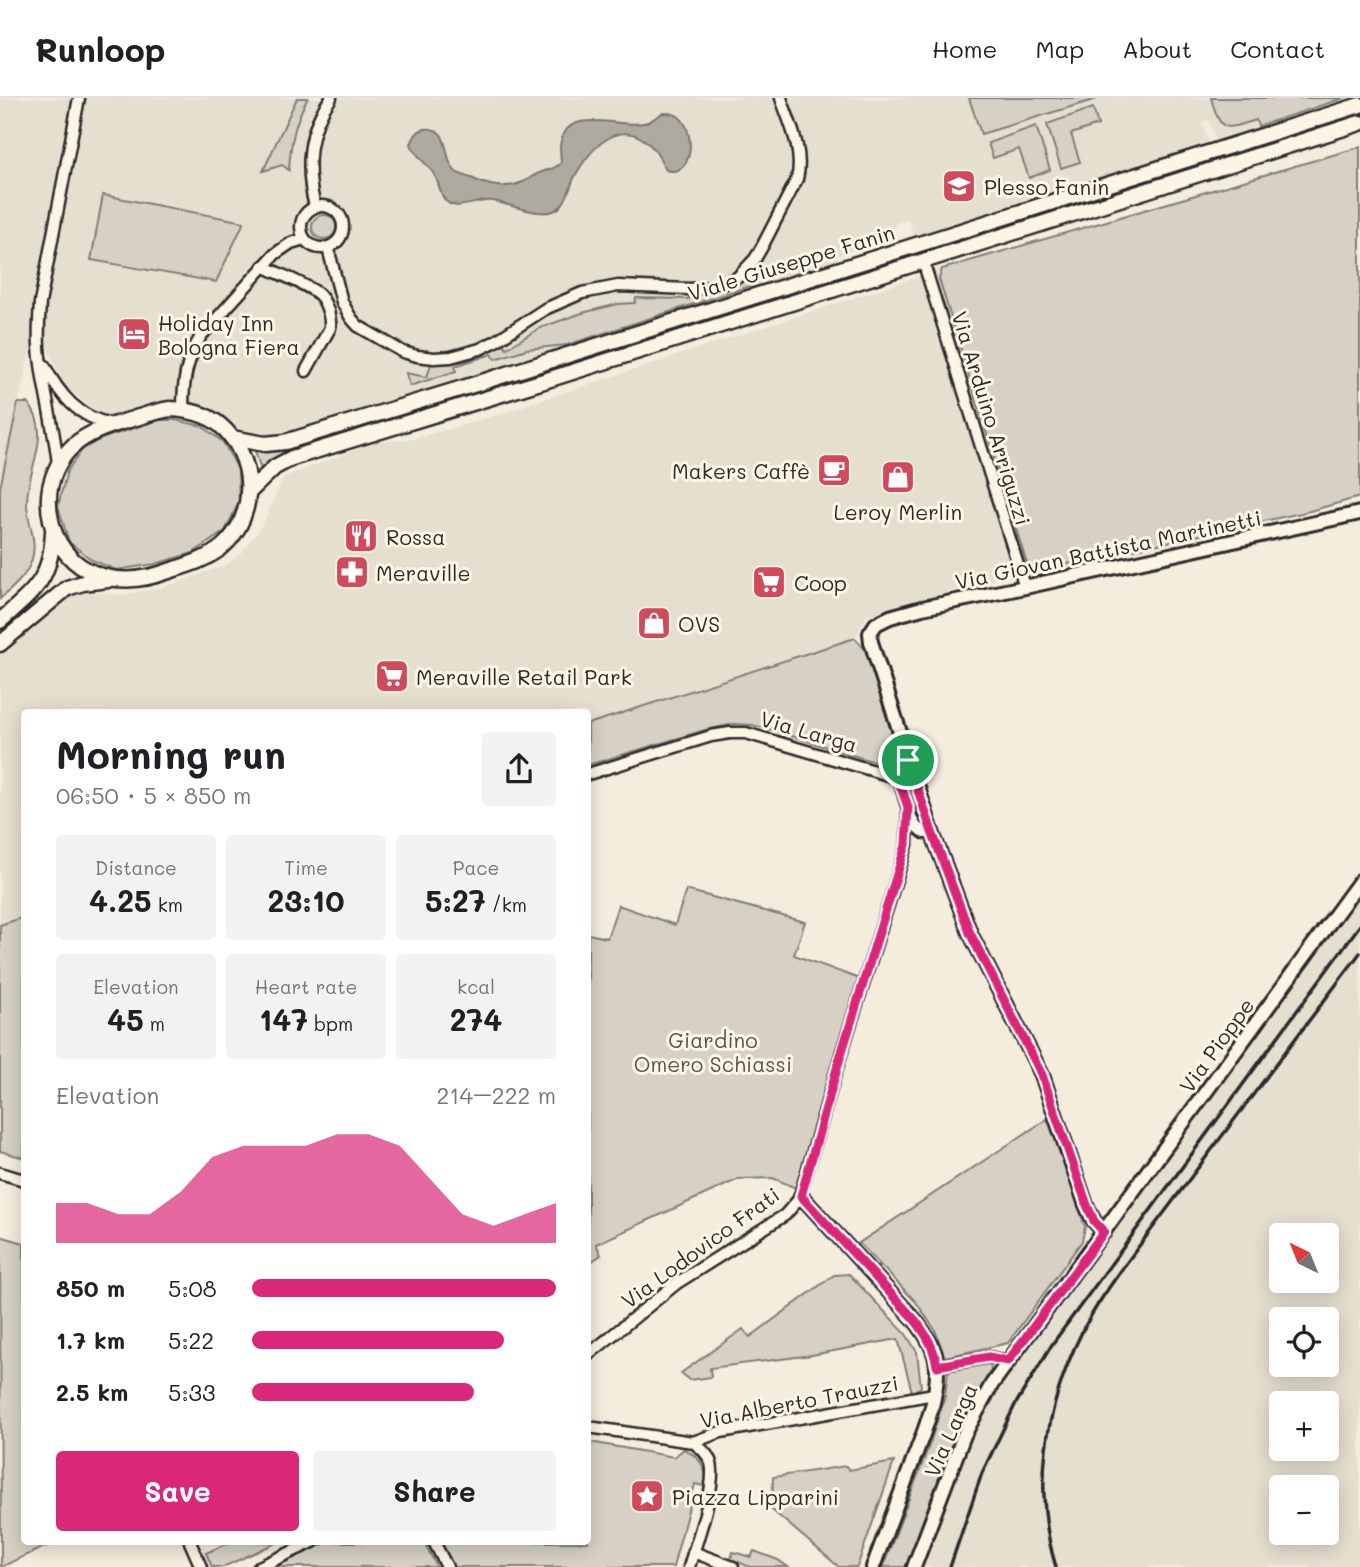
<!DOCTYPE html>
<meta charset="utf-8">
<style>
body{margin:0;font-family:Mali,sans-serif;background:#f2f2f2;color:#202124;height:100vh;display:flex;flex-direction:column;font-size:26px;white-space:nowrap}
*{box-sizing:border-box;margin:0}
p{font-size:23px;color:#757577}
.icon{flex:none;width:38px;height:38px;fill:none;stroke:currentColor;stroke-width:2;stroke-linecap:round;stroke-linejoin:round}
.map{position:relative;flex:1;overflow:hidden}
.side{position:absolute;left:21px;top:611px;width:570px;height:836px;display:flex;flex-direction:column;background:#fff;border-radius:7px;box-shadow:0 4px 18px #0003}
.side>*{flex:none}
.needle{width:46px;rotate:317deg}
.fabs{position:absolute;left:1269px;top:1125px;display:grid;gap:14px}
.fabs a{display:grid;place-items:center;width:70px;height:70px;border-radius:7px;background:#fff;box-shadow:0 4px 18px #0003;font-size:35px}
.pin{position:absolute;display:grid;place-items:center;width:60px;height:60px;color:#fff;margin:-30px;border:4px solid #fff;border-radius:50%;box-shadow:0 2px 7px #0007}
.round{display:grid;place-items:center;flex:none;width:74px;height:74px;border-radius:7px;background:#f2f2f2}
.headline{display:flex;align-items:center;justify-content:space-between;height:119px;padding:0 35px}
h1{font-size:38px;font-weight:700;line-height:52px}
.metrics{display:grid;grid-template-columns:repeat(3,1fr);gap:10px;height:119px;padding:7px 35px}
.metrics div{display:grid;align-content:center;border-radius:7px;background:#f2f2f2;text-align:center}
.metrics b{font-size:30px;font-weight:700}
.metrics small{font-size:19px;font-weight:400}
.metrics p{font-size:19px}
.chart{height:196px;padding:14px 35px}
.chart p{display:flex;justify-content:space-between}
.chart svg{width:100%;height:126px;margin-top:7px;fill:#db2777;opacity:.7}
.cta{display:flex;gap:14px;margin-top:auto;padding:14px 35px}
.cta a{flex:1;height:80px;border-radius:7px;background:#db2777;color:#fff;font-size:28px;font-weight:700;line-height:80px;text-align:center}
.cta a+a{background:#f2f2f2;color:#202124}
ul{padding:0 35px;list-style:none;font-size:23px}
li{display:grid;grid-template-columns:112px 84px 1fr;align-items:center;height:52px}
li i{height:18px;border-radius:9px;background:#db2777}
header{display:flex;align-items:center;gap:42px;box-sizing:border-box;height:98px;padding:0 35px;background:#fff;border-bottom:2px solid #e0e0e0}
header strong{font-size:33px}
nav{display:flex;gap:38px;margin-inline-start:auto;font-size:24px}
.map>svg:first-child{display:block}
.built{fill:#e5dfd0;fill-rule:evenodd}
.green{fill:#d6d1c4;stroke:#807e78;stroke-width:2}
.water{fill:#afaaa0;stroke:#7a7771;stroke-width:2}
.lines{fill:none;stroke-linecap:round;stroke-linejoin:round}
.minor-casing{stroke:#2b2b2b;stroke-width:15}
.tertiary-casing{stroke:#2b2b2b;stroke-width:18}
.secondary-casing{stroke:#2b2b2b;stroke-width:19}
.minor{stroke:#fcf5e5;stroke-width:10}
.tertiary{stroke:#fcf5e5;stroke-width:12}
.secondary{stroke:#fcf5e5;stroke-width:14}
.rail{stroke:#2b2b2b;stroke-width:3.5}
.route-casing{stroke:#fff;stroke-width:14}
.route{stroke:#db2777;stroke-width:9}
.labels{text-anchor:middle;dominant-baseline:central;stroke-width:6;stroke-linejoin:round;paint-order:stroke}
.poi-label{font-size:21px;fill:#2b2b2b;stroke:#fcf5e5;text-anchor:start}
.street-label{font-size:21px;fill:#2b2b2b;stroke:#fcf5e5}
.park-label{font-size:21px;fill:#565451;stroke:#fcf5e5}
</style>
<header>
<strong>Runloop</strong>
<nav><a>Home</a><a>Map</a><a>About</a><a>Contact</a></nav>
</header>
<div class="map">
<svg width="1360" height="1469" viewBox="0 0 1360 1469">
<rect width="100%" height="100%" fill="#f4edde"/>
<filter id="ink" filterUnits="userSpaceOnUse"><feTurbulence type="fractalNoise" baseFrequency=".0143" numOctaves="2"/><feDisplacementMap in="SourceGraphic" scale="14" xChannelSelector="R" yChannelSelector="G"/><feConvolveMatrix kernelMatrix="1 2 1 2 8 2 1 2 1" color-interpolation-filters="sRGB"/></filter>
<g filter="url(#ink)">
<g class="built">
<path d="M0,0H1356L1216,43L1209,22L1202,24L1212,54L917,147L908,121L896,125L891,139L836,158L841,176L265,346L183,312L115,327L65,289L45,244V185L0,390Z"/>
<path d="M942,171L939,181L1026,463L1031,471L867,517L855,540L588,626V614H24V819L0,827V557L66,499L89,494L121,497L164,489L224,468L242,455L264,424L284,379L376,344L413,341L471,325Z"/>
<path d="M1360,795V1469H921L963,1360L988,1309L1015,1265L1227,978ZM1281,1138H1326V1183H1281ZM1281,1222H1326V1267H1281ZM1281,1306H1326V1351H1281ZM1281,1390H1326V1435H1281Z"/>
</g>
<g class="green">
<path d="M297,0H308C295,22 290,47 289,72L282,67L263,73Z"/>
<path d="M969,0H1097V1L981,36Z"/>
<path d="M1211,0H1344L1258,28L1256,22C1223,33 1221,34 1211,0Z"/>
<path d="M1093,10L1098,27L1071,36L1080,64L1061,70L1047,26Z"/>
<path d="M1036,28L1050,72L1029,80L1019,51L993,60L988,45Z"/>
<path d="M1360,49V399L1310,413L1040,472L1031,471L1026,463L939,181L942,171Z"/>
<path d="M103,97L244,124L216,184L91,162Z"/>
<circle cx="324" cy="129" r="12"/>
<path d="M746,178L753,184V187L567,247L527,251L495,261L492,256L455,268L456,273L410,288L406,275L427,279L431,266C460,266 478,262 503,246L507,250L540,230L582,215L618,206L635,205L636,200L689,201L690,195C715,195 725,193 746,178Z"/>
<path d="M18,305H28C54,337 26,371 27,405C27,426 39,443 31,464C25,480 12,490 0,501V390Z"/>
<path d="M158,322H175L202,328L223,344L238,371L239,404L225,433L193,455L155,466L116,472L92,462L69,444L58,408L67,373L83,351L101,341Z"/>
<path d="M360,328L362,332L275,361L261,372L255,353H281Z"/>
<path d="M855,540L866,552L897,653C888,664 881,664 868,662L772,632L752,627L734,626L705,632L588,667V626Z"/>
<path d="M686,792L805,824L794,857L868,884L798,1091L773,1080L739,1081L596,1146L601,1157L588,1166V836L607,840L618,807L675,827Z"/>
<path d="M24,819V1060L0,1053V827Z"/>
<path d="M1047,1021L1069,1079L1085,1129L1082,1143L1008,1245L945,1259L935,1232L916,1204L859,1145Z"/>
<path d="M0,1138L24,1145V1444H55L1,1469Z"/>
<path d="M849,1176L906,1236L917,1254L921,1289L912,1294L898,1241L812,1257L710,1270L711,1279L690,1282L681,1275L743,1231L750,1239L834,1177Z"/>
<path d="M987,1264L990,1266L991,1271L950,1350L906,1469H883L930,1345L945,1298L948,1273Z"/>
<path d="M588,1342L590,1344L674,1359L684,1351C700,1359 709,1371 704,1388L695,1386L673,1469H454L441,1444H588Z"/>
<path d="M894,1364L857,1469H839L772,1412L773,1379L846,1368L849,1372Z"/>
<path d="M230,1444H278L223,1469H212L206,1455Z"/>
<path d="M328,1444H424L437,1469H274Z"/>
<path d="M754,1453L778,1462L788,1469H750L731,1461L733,1454L751,1459Z"/>
</g>
<path class="water" d="M663,15C669,15 675,15 679,19C696,32 694,81 666,72C661,64 658,55 652,49C620,15 589,52 574,80C570,89 567,103 560,109C547,123 510,106 493,103C479,100 459,114 447,104C440,99 440,88 436,80C430,67 416,60 411,46C414,39 417,32 425,31C452,28 442,62 456,74C461,77 466,78 471,80C488,88 505,92 523,84C529,81 535,76 542,74C549,71 555,71 561,65C561,59 560,54 560,49C564,5 620,31 644,25C651,24 657,18 663,15Z"/>
<g class="lines">
<g class="minor-casing">
<g id="minor">
<circle cx="322" cy="129" r="21"/>
<path d="M315,109C305,70 307,33 331,0"/>
<path d="M328,150L342,204L351,220L358,228L403,254L417,258L434,260L451,259L480,251L494,244L545,211L582,195L618,188L688,191L706,190L723,186L738,179L755,161L763,147L797,81C804,54 790,26 781,0"/>
<path d="M923,163L1025,489"/>
<path d="M263,168C279,176 301,184 316,194C326,201 331,219 330,230L306,273"/>
<path d="M44,267C59,296 78,320 112,326"/>
<path d="M183,312C183,283 186,263 201,238L275,156L291,145L304,141"/>
<path d="M58,366C54,327 42,288 39,249C38,234 39,220 40,205L79,0"/>
<path d="M908,662C903,666 899,669 899,676C898,682 911,722 915,727C917,730 921,732 924,735L932,734"/>
<path d="M588,676L711,638L730,635H746L898,680"/>
<path d="M0,1075L24,1082"/>
<path d="M588,1257L677,1185L785,1117L799,1101L840,960L907,747L908,709"/>
<path d="M937,1268L989,1259L1008,1263"/>
<path d="M588,1329L693,1344L721,1334L934,1296"/>
<path d="M190,1444L201,1469"/>
<path d="M434,1444L447,1469"/>
<path d="M693,1454L733,1469"/>
<path d="M259,1469L313,1444"/>
<path d="M689,1469C696,1445 717,1387 711,1365C708,1355 700,1350 693,1344"/>
</g>
</g>
<g class="tertiary-casing">
<g id="tertiary">
<path d="M801,1098L915,1222C926,1237 936,1251 937,1270C938,1304 922,1338 911,1368C898,1402 886,1435 873,1469"/>
<path d="M1104,1134L1094,1123L1086,1107L1042,977L970,835L932,734L871,544L870,535L876,526L890,519L922,510L1025,489L1360,415"/>
<path d="M914,1469L964,1337L992,1286L1360,783"/>
</g>
</g>
<g class="secondary-casing">
<g id="secondary">
<path d="M170,311C188,312 206,315 220,327C257,358 258,418 222,449C206,462 188,467 169,473C141,483 114,486 87,472C68,462 55,443 51,422C43,388 58,353 89,337C101,330 116,326 129,322C143,318 156,313 170,311Z"/>
<path d="M232,340L265,346L285,344L479,285L1360,7"/>
<path d="M248,395L275,369L292,360L544,283L1360,25"/>
<path d="M0,523C34,493 51,482 53,434"/>
<path d="M0,546L67,490L83,485L108,482"/>
</g>
</g>
<use href="#minor" class="minor"/>
<use href="#tertiary" class="tertiary"/>
<use href="#secondary" class="secondary"/>
<g class="rail">
<path d="M950,1469L982,1375L1015,1307L1053,1245L1360,827"/>
<path d="M1056,1469C1032,1391 1045,1309 1081,1236C1095,1208 1114,1182 1133,1156L1360,855"/>
</g>
</g>
</g>
<g class="lines" filter="url(#ink)">
<g class="route-casing">
<path id="route" d="M908,662L932,734L970,835L1042,977L1087,1107L1094,1123L1104,1134L1008,1263L989,1259L937,1268C934,1250 927,1237 915,1222L801,1098L840,960L906,747L908,709L898,680L899,673L903,666Z"/>
</g>
<use href="#route" class="route"/>
</g>
<defs>
<g id="university-square" transform="scale(1.75)"><rect x="-9" y="-9" width="18" height="18" rx="4" fill="#d1495b" stroke="#fcf5e5"/><path d="M0-5L7-2L0 1L-7-2ZM-4 1L0 2.5L4 1V4Q0 6-4 4Z" fill="#fff"/></g>
<g id="hotel-square" transform="scale(1.75)"><rect x="-9" y="-9" width="18" height="18" rx="4" fill="#d1495b" stroke="#fcf5e5"/><path d="M-6-4.5h1.5V1H6V5H4.5V3h-9V5H-6ZM-4 0a1.8 1.8 0 1 1 3.6 0ZM.5 0V-2.5h3Q6-2.5 6 0Z" fill="#fff"/></g>
<g id="cafe-square" transform="scale(1.75)"><rect x="-9" y="-9" width="18" height="18" rx="4" fill="#d1495b" stroke="#fcf5e5"/><path d="M-5.5-4.5H6V0H3Q3 3.5 0 3.5H-2.5Q-5.5 3.5-5.5 0ZM3-3.2v2h1.7v-2ZM-6 4.5H4V6H-6Z" fill="#fff"/></g>
<g id="shop-square" transform="scale(1.75)"><rect x="-9" y="-9" width="18" height="18" rx="4" fill="#d1495b" stroke="#fcf5e5"/><path d="M-5-2.5h2.3a2.7 3.5 0 0 1 5.4 0H5L5.5 6h-11ZM-1.5-2.5h3a1.5 2.3 0 0 0-3 0Z" fill="#fff"/></g>
<g id="restaurant-square" transform="scale(1.75)"><rect x="-9" y="-9" width="18" height="18" rx="4" fill="#d1495b" stroke="#fcf5e5"/><path d="M-5-6h1v4h1v-4h1v4h1v-4h1v5L-1.5 .5V6h-2V.5L-5-1ZM5-6V6H3V1.5H1.5Q1.5-4 5-6Z" fill="#fff"/></g>
<g id="pharmacy-square" transform="scale(1.75)"><rect x="-9" y="-9" width="18" height="18" rx="4" fill="#d1495b" stroke="#fcf5e5"/><path d="M-2-6h4v4h4v4h-4v4h-4v-4h-4v-4h4Z" fill="#fff"/></g>
<g id="supermarket-square" transform="scale(1.75)"><rect x="-9" y="-9" width="18" height="18" rx="4" fill="#d1495b" stroke="#fcf5e5"/><path d="M-6-5.5h2.5l.6 2H6L4.5 2H-2.5L-4.4-4H-6ZM-1.5 3.2a1.3 1.3 0 1 0 .1 0ZM3 3.2a1.3 1.3 0 1 0 .1 0Z" fill="#fff"/></g>
<g id="sight-square" transform="scale(1.75)"><rect x="-9" y="-9" width="18" height="18" rx="4" fill="#d1495b" stroke="#fcf5e5"/><path d="M0-6L1.8-2.2L6-1.7L2.9 1.2L3.7 5.4L0 3.3L-3.7 5.4L-2.9 1.2L-6-1.7L-1.8-2.2Z" fill="#fff"/></g>
</defs>
<g fill-rule="evenodd">
<use href="#university-square" x="959" y="88"/>
<use href="#hotel-square" x="134" y="236"/>
<use href="#cafe-square" x="834" y="372"/>
<use href="#shop-square" x="898" y="379"/>
<use href="#restaurant-square" x="361" y="438"/>
<use href="#pharmacy-square" x="352" y="474"/>
<use href="#supermarket-square" x="769" y="484"/>
<use href="#shop-square" x="654" y="525"/>
<use href="#supermarket-square" x="392" y="578"/>
<use href="#sight-square" x="647" y="1398"/>
</g>
<g class="labels">
<g class="poi-label">
<text x="984" y="88">Plesso Fanin</text>
<text x="158" y="224">Holiday Inn<tspan x="158" dy="24">Bologna Fiera</tspan></text>
<text x="810" y="372" text-anchor="end">Makers Caffè</text>
<text x="898" y="413" text-anchor="middle">Leroy Merlin</text>
<text x="386" y="438">Rossa</text>
<text x="376" y="474">Meraville</text>
<text x="794" y="484">Coop</text>
<text x="678" y="525">OVS</text>
<text x="416" y="578">Meraville Retail Park</text>
<text x="672" y="1398">Piazza Lipparini</text>
</g>
<g class="street-label">
<text transform="translate(791 164) rotate(-17)">Viale Giuseppe Fanin</text>
<text transform="translate(992 320) rotate(73)">Via Arduino Arriguzzi</text>
<text transform="translate(1108 451) rotate(-12)">Via Giovan Battista Martinetti</text>
<text transform="translate(809 633) rotate(16)">Via Larga</text>
<text transform="translate(1216 947) rotate(-54)">Via Pioppe</text>
<text transform="translate(700 1149) rotate(-36)">Via Lodovico Frati</text>
<text transform="translate(799 1303) rotate(-11)">Via Alberto Trauzzi</text>
<text transform="translate(950 1332) rotate(-66)">Via Larga</text>
</g>
<g class="park-label">
<text x="713" y="941">Giardino<tspan x="713" dy="24">Omero Schiassi</tspan></text>
</g>
</g>
</svg>
<div class="fabs">
<a><svg class="needle" viewBox="-14 -14 28 28"><path d="M0-13l5 13h-10z" fill="#e53935"/><path d="M0 13l5-13h-10z" fill="#757577"/></svg></a>
<a><svg class="icon" aria-label="locate" viewBox="0 0 24 24"><circle cx="12" cy="12" r="6"/><path d="M12 2v4M12 18v4M2 12h4M18 12h4"/></svg></a>
<a>+</a>
<a>−</a>
</div>
<div class="pin" style="left:908px;top:662px;background:#1e9e55"><svg class="icon" aria-label="arrive" viewBox="0 0 24 24"><path d="M6 21V4h12l-3 4 3 4H6"/></svg></div>
<section class="side">
<div class="headline"><div><h1>Morning run</h1><p>06:50 · 5 × 850 m</p></div><a class="round"><svg class="icon" aria-label="share" viewBox="0 0 24 24"><path d="M12 15V3M7 8l5-5 5 5M5 13v7h14v-7"/></svg></a></div>
<div class="metrics">
<div><p>Distance</p><b>4.25<small> km</small></b></div>
<div><p>Time</p><b>23:10</b></div>
<div><p>Pace</p><b>5:27<small> /km</small></b></div>
</div>
<div class="metrics">
<div><p>Elevation</p><b>45<small> m</small></b></div>
<div><p>Heart rate</p><b>147<small> bpm</small></b></div>
<div><p>kcal</p><b>274</b></div>
</div>
<div class="chart"><p><span>Elevation</span>214–222 m</p>
<svg viewBox="0 0 160 44" preserveAspectRatio="none"><path d="M0 44V30L10 30L20 34L30 34L40 26L50 14L60 10L70 10L80 10L90 6L100 6L110 10L120 22L130 34L140 38L150 34L160 30V44z"/></svg>
</div>
<ul>
<li><b>850 m</b>5:08<i style="width:100%"></i></li>
<li><b>1.7 km</b>5:22<i style="width:83%"></i></li>
<li><b>2.5 km</b>5:33<i style="width:73%"></i></li>
</ul>
<div class="cta"><a>Save</a><a>Share</a></div>
</section>
</div>
